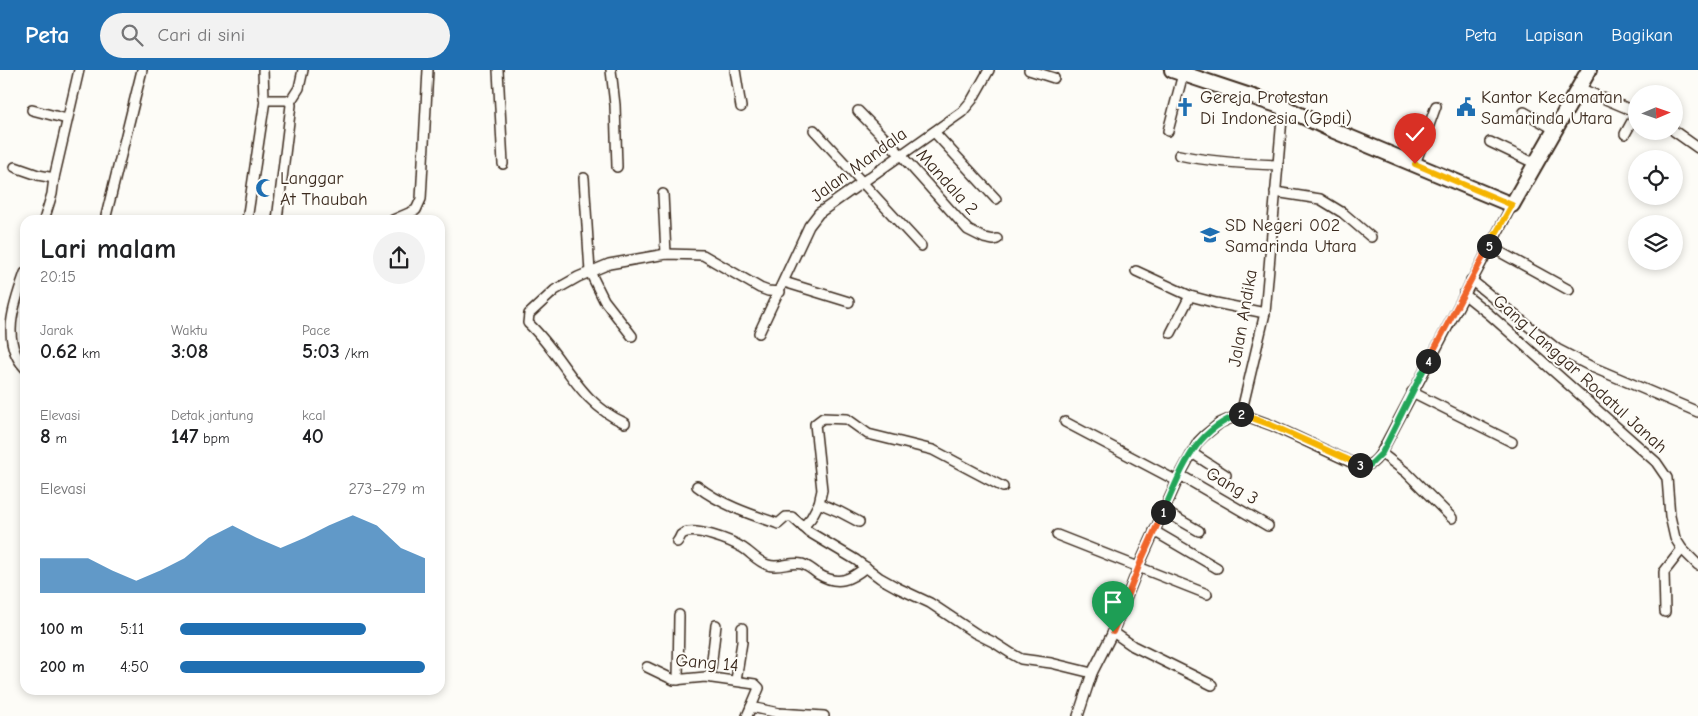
<!DOCTYPE html>
<html lang="id">
<meta charset="utf-8">
<style>
body{margin:0;font-family:"Comic Neue",sans-serif;background:#f2f2f2;color:#202124;height:100vh;display:flex;flex-direction:column;font-size:19px;white-space:nowrap}
*{box-sizing:border-box;margin:0}
p{font-size:16px;color:#757577}
.icon{flex:none;width:28px;height:28px;fill:none;stroke:currentColor;stroke-width:2;stroke-linecap:round;stroke-linejoin:round}
.map{position:relative;flex:1;overflow:hidden}
.panel{position:absolute;left:20px;top:145px;width:425px;height:480px;display:flex;flex-direction:column;background:#fff;border-radius:15px;box-shadow:0 2px 8px #0003}
.panel>*{flex:none}
.needle{width:32px;rotate:88deg}
.fabs{position:absolute;left:1628px;top:15px;display:grid;gap:10px}
.fabs a{display:grid;place-items:center;width:55px;height:55px;border-radius:50%;background:#fff;box-shadow:0 2px 8px #0003;font-size:25px}
.pin{position:absolute;display:grid;place-items:center;width:42px;height:42px;color:#fff;margin:-51px -21px;border-radius:50% 50% 50% 0;rotate:-45deg;box-shadow:0 0 5px #0007}
.pin .icon{rotate:45deg}
.km{position:absolute;width:25px;height:25px;margin:-12px;border-radius:50%;background:#222;color:#fff;font-size:14px;line-height:25px;text-align:center}
.round{display:grid;place-items:center;flex:none;width:52px;height:52px;border-radius:26px;background:#f2f2f2}
.head{display:flex;align-items:center;justify-content:space-between;height:85px;padding:0 20px}
h1{font-size:28px;font-weight:600;line-height:38px}
.stats{display:grid;grid-template-columns:repeat(3,1fr);gap:8px;height:85px;padding:5px 20px}
.stats div{display:grid;align-content:center}
.stats b{font-size:21px;font-weight:600}
.stats small{font-size:14px;font-weight:400}
.stats p{font-size:14px}
.chart{height:140px;padding:10px 20px}
.chart p{display:flex;justify-content:space-between}
.chart svg{width:100%;height:90px;margin-top:5px;fill:#1f6fb2;opacity:.7}
ul{padding:0 20px;list-style:none;font-size:16px}
li{display:grid;grid-template-columns:80px 60px 1fr;align-items:center;height:38px}
li i{height:12px;border-radius:6px;background:#1f6fb2}
header{display:flex;align-items:center;gap:30px;box-sizing:border-box;height:70px;padding:0 25px;background:#1f6fb2;color:#fff}
header strong{font-size:24px}
nav{display:flex;gap:28px;margin-inline-start:auto;font-size:18px}
.search{width:350px;height:45px;background:#f2f2f2;display:flex;align-items:center;gap:12px;box-sizing:border-box;padding:0 18px;border-radius:28px;color:#757577;font-size:19px}
.map>svg:first-child{display:block}
.lines{fill:none;stroke-linecap:round;stroke-linejoin:round}
.street-casing{stroke:#3b2a1e;stroke-width:12}
.secondary-casing{stroke:#3b2a1e;stroke-width:18}
.street{stroke:#fdfcf7;stroke-width:9}
.secondary{stroke:#fdfcf7;stroke-width:14}
.split-1-casing{stroke:#fff;stroke-width:10}
.split-2-casing{stroke:#fff;stroke-width:10}
.split-3-casing{stroke:#fff;stroke-width:10}
.split-4-casing{stroke:#fff;stroke-width:10}
.split-5-casing{stroke:#fff;stroke-width:10}
.split-6-casing{stroke:#fff;stroke-width:10}
.split-1{stroke:#f0652b;stroke-width:6}
.split-2{stroke:#22a559;stroke-width:6}
.split-3{stroke:#f5b400;stroke-width:6}
.split-4{stroke:#22a559;stroke-width:6}
.split-5{stroke:#f0652b;stroke-width:6}
.split-6{stroke:#f5b400;stroke-width:6}
.labels{text-anchor:middle;dominant-baseline:central;stroke-width:4;stroke-linejoin:round;paint-order:stroke}
.poi-label{font-size:18px;fill:#3b2a1e;stroke:#fdfcf7;text-anchor:start}
.street-label{font-size:18px;fill:#3b2a1e;stroke:#fdfcf7}
</style>
<header>
<strong>Peta</strong>
<div class="search"><svg class="icon" aria-label="search" viewBox="0 0 24 24"><circle cx="10" cy="10" r="6"/><path d="M15 15l6 6"/></svg>Cari di sini</div>
<nav><a>Peta</a><a>Lapisan</a><a>Bagikan</a></nav>
</header>
<div class="map">
<svg width="1698" height="646" viewBox="0 0 1698 646">
<rect width="100%" height="100%" fill="#fdfcf7"/>
<filter id="ink" filterUnits="userSpaceOnUse"><feTurbulence type="fractalNoise" baseFrequency=".02" numOctaves="2"/><feDisplacementMap in="SourceGraphic" scale="10" xChannelSelector="R" yChannelSelector="G"/><feConvolveMatrix kernelMatrix="1 2 1 2 8 2 1 2 1" color-interpolation-filters="sRGB"/></filter>
<g filter="url(#ink)">
<g class="lines">
<g class="street-casing">
<g id="street">
<path d="M263,0L264,28L268,30H287L290,32L291,35L277,150"/>
<path d="M498,0L503,94"/>
<path d="M611,0L615,35L617,97"/>
<path d="M735,0L741,37"/>
<path d="M1029,0L1054,8"/>
<path d="M1579,18L1636,42"/>
<path d="M290,32L299,18L303,0"/>
<path d="M32,40L67,49"/>
<path d="M858,41L900,84L968,160L984,168L994,170L997,169"/>
<path d="M1524,42L1554,59"/>
<path d="M814,60L921,176"/>
<path d="M1168,61L1183,4"/>
<path d="M1674,61L1698,78"/>
<path d="M934,62L996,129"/>
<path d="M1625,64L1636,44"/>
<path d="M1490,72L1534,93"/>
<path d="M1179,85C1212,92 1244,94 1278,95"/>
<path d="M1415,94L1436,36"/>
<path d="M15,97L38,105L54,108"/>
<path d="M584,108L590,202L604,230L632,266"/>
<path d="M1275,122L1320,129L1343,143L1371,167"/>
<path d="M663,124L666,184"/>
<path d="M44,150L52,124L54,108L79,0"/>
<path d="M105,150L142,0"/>
<path d="M247,150L265,30"/>
<path d="M393,150L416,140L421,129L428,0"/>
<path d="M1489,176L1569,220"/>
<path d="M1136,201L1190,226L1216,233L1265,243"/>
<path d="M25,203C14,234 0,271 25,298"/>
<path d="M1471,210L1557,279L1592,297L1698,342"/>
<path d="M784,212L849,232"/>
<path d="M1464,224L1489,244L1656,392L1667,408L1670,446L1675,468L1682,479L1698,495"/>
<path d="M759,263L809,156L819,143L962,42L972,30L989,0"/>
<path d="M1171,263L1190,226"/>
<path d="M1412,322L1512,372"/>
<path d="M1241,344L1271,355L1357,395C1369,398 1375,392 1381,383L1512,135"/>
<path d="M1241,344L1265,243L1283,37"/>
<path d="M1065,352L1177,411"/>
<path d="M625,353C577,332 564,286 528,253L529,244L555,220L578,207L609,194L666,184L703,185L760,218L768,221L780,222"/>
<path d="M1192,383L1226,405"/>
<path d="M1381,383L1407,403L1452,448"/>
<path d="M1180,405L1268,456"/>
<path d="M697,416C720,434 749,444 776,453L778,454L786,447H792L809,462L856,490L880,508L898,518L930,533L975,563L995,573L1012,584L1021,589L1051,593L1092,603"/>
<path d="M819,433L822,420L815,354L823,348L847,349L868,364L933,380L1003,417"/>
<path d="M1164,441L1199,461"/>
<path d="M803,457L811,448L819,433L840,442L859,452"/>
<path d="M1154,461L1217,498"/>
<path d="M1057,465L1207,524"/>
<path d="M677,472C679,470 680,467 681,465C692,455 732,471 743,478C751,483 758,492 768,495C779,499 791,491 802,494C808,496 813,500 818,504C838,516 850,510 866,497"/>
<path d="M1665,542L1664,502L1682,479"/>
<path d="M1113,562L1133,576L1212,615"/>
<path d="M647,597L674,610L705,607L755,614L759,618L751,637L779,643L824,646"/>
<path d="M710,607L716,555"/>
<path d="M678,610L679,545"/>
<path d="M736,610L742,572V558"/>
<path d="M747,646L751,637"/>
<path d="M1078,646L1092,603L1113,562L1141,491L1180,405L1198,372L1204,366L1220,353L1241,344"/>
</g>
</g>
<g class="secondary-casing">
<path id="secondary" d="M1172,0L1283,37L1332,60L1512,135L1589,0"/>
</g>
<use href="#street" class="street"/>
<use href="#secondary" class="secondary"/>
</g>
</g>
<g class="lines" filter="url(#ink)">
<g class="split-1-casing">
<path id="split-1" d="M1113,562L1141,491L1163,442"/>
</g>
<g class="split-2-casing">
<path id="split-2" d="M1163,442C1182,401 1193,360 1241,344"/>
</g>
<g class="split-3-casing">
<path id="split-3" d="M1241,344L1271,355L1360,395"/>
</g>
<g class="split-4-casing">
<path id="split-4" d="M1360,395H1370L1382,383L1428,291"/>
</g>
<g class="split-5-casing">
<path id="split-5" d="M1428,291L1489,176"/>
</g>
<g class="split-6-casing">
<path id="split-6" d="M1415,94L1512,135L1489,176"/>
</g>
<use href="#split-1" class="split-1"/>
<use href="#split-2" class="split-2"/>
<use href="#split-3" class="split-3"/>
<use href="#split-4" class="split-4"/>
<use href="#split-5" class="split-5"/>
<use href="#split-6" class="split-6"/>
</g>
<defs>
<g id="church-bare" transform="scale(1.5)"><path d="M-1.2-6h2.4v3.5h3.3v2.4h-3.3V6h-2.4V-.1h-3.3v-2.4h3.3Z" fill="#1f6fb2" stroke="#fdfcf7" stroke-width="2.5" paint-order="stroke"/></g>
<g id="civic-bare" transform="scale(1.5)"><path d="M-.6-6.5H3V-4.5H.6V-3L4-1V1h2V6H-6V1h2V-1L-.6-3ZM-1.2 2.5V6h2.4V2.5Z" fill="#1f6fb2" stroke="#fdfcf7" stroke-width="2.5" paint-order="stroke"/></g>
<g id="mosque-bare" transform="scale(1.5)"><path d="M3.5-4.9A6 6 0 1 0 3.5 4.9A5 5 0 1 1 3.5-4.9Z" fill="#1f6fb2" stroke="#fdfcf7" stroke-width="2.5" paint-order="stroke"/></g>
<g id="school-bare" transform="scale(1.5)"><path d="M0-5L7-2L0 1L-7-2ZM-4 1L0 2.5L4 1V4Q0 6-4 4Z" fill="#1f6fb2" stroke="#fdfcf7" stroke-width="2.5" paint-order="stroke"/></g>
</defs>
<g fill-rule="evenodd">
<use href="#church-bare" x="1185" y="37"/>
<use href="#civic-bare" x="1466" y="37"/>
<use href="#mosque-bare" x="265" y="118"/>
<use href="#school-bare" x="1210" y="165"/>
</g>
<g class="labels">
<g class="poi-label">
<text x="1200" y="27">Gereja Protestan<tspan x="1200" dy="21">Di Indonesia (Gpdi)</tspan></text>
<text x="1481" y="27">Kantor Kecamatan<tspan x="1481" dy="21">Samarinda Utara</tspan></text>
<text x="280" y="108">Langgar<tspan x="280" dy="21">At Thaubah</tspan></text>
<text x="1225" y="155">SD Negeri 002<tspan x="1225" dy="21">Samarinda Utara</tspan></text>
</g>
<g class="street-label">
<text transform="translate(859 95) rotate(-36)">Jalan Mandala</text>
<text transform="translate(947 112) rotate(48)">Mandala 2</text>
<text transform="translate(1243 248) rotate(-80)">Jalan Andika</text>
<text transform="translate(1580 304) rotate(42)">Gang Langgar Rodatul Janah</text>
<text transform="translate(1232 416) rotate(30)">Gang 3</text>
<text transform="translate(707 593) rotate(5)">Gang 14</text>
</g>
</g>
</svg>
<div class="fabs">
<a><svg class="needle" viewBox="-14 -14 28 28"><path d="M0-13l5 13h-10z" fill="#e53935"/><path d="M0 13l5-13h-10z" fill="#757577"/></svg></a>
<a><svg class="icon" aria-label="locate" viewBox="0 0 24 24"><circle cx="12" cy="12" r="6"/><path d="M12 2v4M12 18v4M2 12h4M18 12h4"/></svg></a>
<a><svg class="icon" aria-label="layers" viewBox="0 0 24 24"><path d="M12 4l9 5-9 5-9-5zM3 14l9 5 9-5"/></svg></a>
</div>
<div class="pin" style="left:1113px;top:562px;background:#1e9e55"><svg class="icon" aria-label="arrive" viewBox="0 0 24 24"><path d="M6 21V4h12l-3 4 3 4H6"/></svg></div>
<div class="pin" style="left:1415px;top:94px;background:#d93025"><svg class="icon" aria-label="check" viewBox="0 0 24 24"><path d="M5 12l5 5 9-10"/></svg></div>
<b class="km" style="left:1163px;top:442px">1</b>
<b class="km" style="left:1241px;top:344px">2</b>
<b class="km" style="left:1360px;top:395px">3</b>
<b class="km" style="left:1428px;top:291px">4</b>
<b class="km" style="left:1489px;top:176px">5</b>
<section class="panel">
<div class="head"><div><h1>Lari malam</h1><p>20:15</p></div><a class="round"><svg class="icon" aria-label="share" viewBox="0 0 24 24"><path d="M12 15V3M7 8l5-5 5 5M5 13v7h14v-7"/></svg></a></div>
<div class="stats">
<div><p>Jarak</p><b>0.62<small> km</small></b></div>
<div><p>Waktu</p><b>3:08</b></div>
<div><p>Pace</p><b>5:03<small> /km</small></b></div>
</div>
<div class="stats">
<div><p>Elevasi</p><b>8<small> m</small></b></div>
<div><p>Detak jantung</p><b>147<small> bpm</small></b></div>
<div><p>kcal</p><b>40</b></div>
</div>
<div class="chart"><p><span>Elevasi</span>273–279 m</p>
<svg viewBox="0 0 160 44" preserveAspectRatio="none"><path d="M0 44V27L10 27L20 27L30 33L40 38L50 33L60 27L70 17L80 11L90 17L100 22L110 17L120 11L130 6L140 11L150 22L160 27V44z"/></svg>
</div>
<ul>
<li><b>100 m</b>5:11<i style="width:76%"></i></li>
<li><b>200 m</b>4:50<i style="width:100%"></i></li>
</ul>
</section>
</div>
